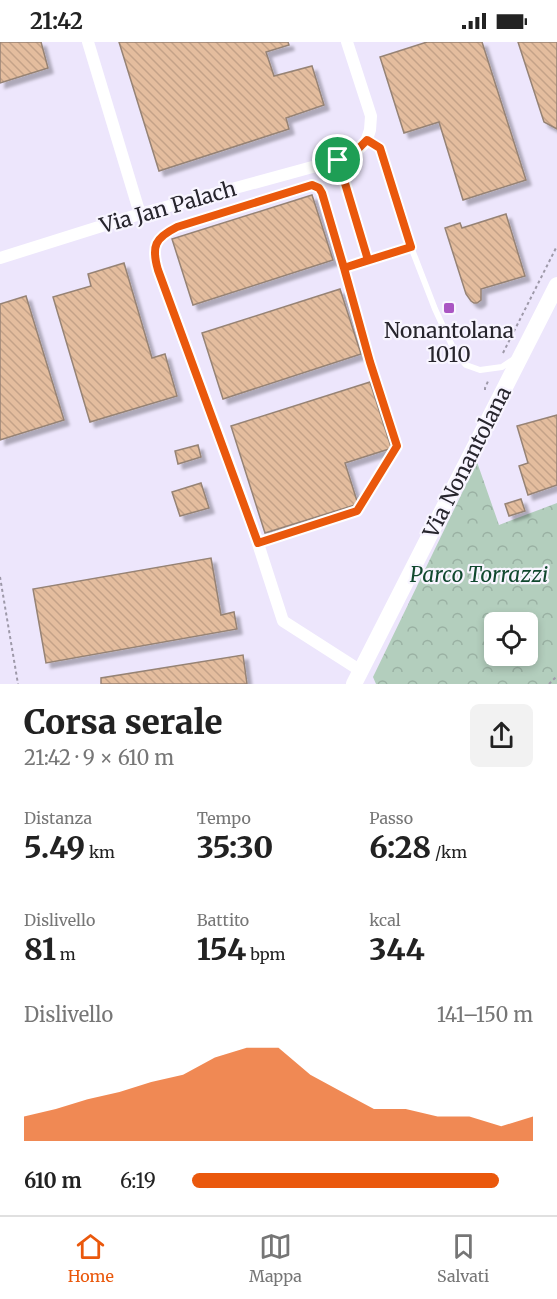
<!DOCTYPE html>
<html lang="it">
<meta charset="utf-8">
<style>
body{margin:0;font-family:Merriweather,serif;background:#f2f2f2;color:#222;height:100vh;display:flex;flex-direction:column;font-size:22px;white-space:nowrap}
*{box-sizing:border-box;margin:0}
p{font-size:20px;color:#767676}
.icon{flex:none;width:33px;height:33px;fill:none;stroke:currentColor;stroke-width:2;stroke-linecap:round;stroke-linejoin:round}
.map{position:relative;height:642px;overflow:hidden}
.drawer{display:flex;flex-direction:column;background:#fff;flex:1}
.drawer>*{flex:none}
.tools{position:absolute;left:484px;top:570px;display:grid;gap:12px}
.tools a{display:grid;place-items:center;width:54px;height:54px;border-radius:9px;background:#fff;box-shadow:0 3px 9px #0003;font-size:30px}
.pin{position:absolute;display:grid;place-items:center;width:51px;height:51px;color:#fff;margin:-26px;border:3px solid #fff;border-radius:50%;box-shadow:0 2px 6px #0007}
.round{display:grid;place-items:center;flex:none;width:63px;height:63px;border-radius:9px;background:#f2f2f2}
.head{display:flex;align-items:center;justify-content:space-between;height:102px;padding:0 24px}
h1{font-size:33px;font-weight:800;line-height:45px}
.figures{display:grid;grid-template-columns:repeat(3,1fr);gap:9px;height:102px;padding:6px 24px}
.figures div{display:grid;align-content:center}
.figures b{font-size:30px;font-weight:800}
.figures small{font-size:16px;font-weight:400}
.figures p{font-size:16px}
.chart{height:168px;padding:12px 24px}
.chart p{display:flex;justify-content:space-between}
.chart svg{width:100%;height:108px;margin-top:6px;fill:#ea580c;opacity:.7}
ul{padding:0 24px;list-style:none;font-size:20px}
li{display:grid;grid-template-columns:96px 72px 1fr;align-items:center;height:45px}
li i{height:15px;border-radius:8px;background:#ea580c}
.status{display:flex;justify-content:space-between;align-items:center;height:42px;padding:0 30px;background:#fff;direction:ltr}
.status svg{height:16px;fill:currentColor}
.menu{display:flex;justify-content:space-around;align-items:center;height:84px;border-top:2px solid #e0e0e0;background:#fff;font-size:16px;color:#767676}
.menu a{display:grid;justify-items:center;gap:3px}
.menu .on{color:#ea580c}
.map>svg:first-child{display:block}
.forest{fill:url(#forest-crowns);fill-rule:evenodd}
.building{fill:url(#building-back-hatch);stroke:#968375;stroke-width:1.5;filter:url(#shadow)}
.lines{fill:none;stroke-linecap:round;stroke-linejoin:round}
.path{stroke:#9e99a9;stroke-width:2;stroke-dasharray:3 3;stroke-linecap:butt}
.lane{stroke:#fff;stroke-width:6}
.street{stroke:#fff;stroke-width:12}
.secondary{stroke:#fff;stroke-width:16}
.route-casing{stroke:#fff;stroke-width:12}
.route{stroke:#ea580c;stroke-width:8}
.poi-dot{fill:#aa55c3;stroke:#f8f5ff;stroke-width:2}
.labels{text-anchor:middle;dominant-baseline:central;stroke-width:4.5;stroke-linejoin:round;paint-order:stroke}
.street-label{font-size:21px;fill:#27252d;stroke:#f8f5ff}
.poi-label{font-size:21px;fill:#27252d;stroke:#f8f5ff}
.park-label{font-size:21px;font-style:italic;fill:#10482e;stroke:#f8f5ff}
</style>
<div class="status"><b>21:42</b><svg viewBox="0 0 49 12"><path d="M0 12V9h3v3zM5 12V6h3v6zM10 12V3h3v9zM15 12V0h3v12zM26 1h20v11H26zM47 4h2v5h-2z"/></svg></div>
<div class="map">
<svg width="557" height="642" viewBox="0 0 557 642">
<defs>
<pattern id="forest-crowns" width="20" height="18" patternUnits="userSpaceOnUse" patternTransform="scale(1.5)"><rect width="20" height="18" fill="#b3cebd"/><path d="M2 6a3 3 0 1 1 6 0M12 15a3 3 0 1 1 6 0" fill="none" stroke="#9ab1a3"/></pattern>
<pattern id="building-back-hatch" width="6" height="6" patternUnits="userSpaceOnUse" patternTransform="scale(1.5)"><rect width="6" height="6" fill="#e4bd9e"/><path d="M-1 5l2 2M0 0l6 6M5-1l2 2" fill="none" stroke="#c4a288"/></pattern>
<filter id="shadow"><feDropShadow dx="5" dy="5" stdDeviation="1.5" flood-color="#0004"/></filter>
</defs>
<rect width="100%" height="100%" fill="#ede6fc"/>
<path class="forest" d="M477,420L499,483L557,461V642H376L373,635ZM495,580H528V614H495Z"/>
<g class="building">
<path d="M0,0H41L48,26L0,41Z"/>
<path d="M119,0H288L289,3L266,10L274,34L312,24L324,63L286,76L289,87L159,129Z"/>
<path d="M427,0H482L526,138L463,158L439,80L404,91L380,15Z"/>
<path d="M518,0H557V87L544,80Z"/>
<path d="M312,153L333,218L193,263L172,197Z"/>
<path d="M506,172L525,234L481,247V258L477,261H474L471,259L466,252L445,186L460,181L462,186Z"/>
<path d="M124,221L152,316L165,312L177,354L90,380L53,255L91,244L88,232Z"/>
<path d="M340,247L361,312L223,357L202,291Z"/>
<path d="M26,254L64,378L0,398V262Z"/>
<path d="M370,340L391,405L389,407L345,421L357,459L355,463L265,491L231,384Z"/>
<path d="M557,373V443L528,453L519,424L528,421L517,384Z"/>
<path d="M198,403L201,415L178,422L175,409Z"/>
<path d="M201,441L209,466L180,474L172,450Z"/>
<path d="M521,457L525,469L509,474L505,462Z"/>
<path d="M211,516L221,573L234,570L237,587L46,621L33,547Z"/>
<path d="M243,613L247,642H101V636Z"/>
</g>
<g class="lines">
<g class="path">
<path d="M503,311L557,204"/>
<path d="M485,348V346L489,337"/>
<path d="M0,535L18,642"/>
<path d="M549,642L557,634"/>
</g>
<g class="lane">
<path d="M367,98L380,106L411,205L435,267L455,310L466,323L480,328L502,325L514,317"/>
<path d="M338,119L368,218"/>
<path d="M344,226L411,205"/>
<path d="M158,228C151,205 155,196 177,185L312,143L319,146L322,151L370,320L397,404L357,469L258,501"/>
</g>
<g class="street">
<path d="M88,0L140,172"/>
<path d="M0,216L140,172L338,118L354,111L366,100L370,88L371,74L347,0"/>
<path d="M158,228L252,483L283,579L361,629"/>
</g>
<path class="secondary" d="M354,642L557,243"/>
</g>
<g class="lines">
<g class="route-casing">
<path id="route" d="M338,118L368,218L344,226L322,151L319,146L312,143L177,185C155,196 151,204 158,228L258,501L357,469L397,404L370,320L344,226L411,205L380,106L367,98L354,111L338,118"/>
</g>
<use href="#route" class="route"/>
</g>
<rect class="poi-dot" x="443" y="260" width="12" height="12" rx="3"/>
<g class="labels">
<g class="street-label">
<text transform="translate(168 165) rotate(-16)">Via Jan Palach</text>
<text transform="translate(467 420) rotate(-63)">Via Nonantolana</text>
</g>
<g class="poi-label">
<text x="449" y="288">Nonantolana<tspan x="449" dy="24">1010</tspan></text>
</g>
<g class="park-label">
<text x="479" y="532">Parco Torrazzi</text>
</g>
</g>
</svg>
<div class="tools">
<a><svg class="icon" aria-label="locate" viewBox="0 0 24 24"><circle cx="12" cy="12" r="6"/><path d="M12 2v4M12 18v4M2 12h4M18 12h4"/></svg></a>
</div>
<div class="pin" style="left:338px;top:118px;background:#1e9e55"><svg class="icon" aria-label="arrive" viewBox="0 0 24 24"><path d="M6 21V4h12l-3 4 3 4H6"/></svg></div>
</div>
<section class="drawer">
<div class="head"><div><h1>Corsa serale</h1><p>21:42 · 9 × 610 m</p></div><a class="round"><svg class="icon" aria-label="share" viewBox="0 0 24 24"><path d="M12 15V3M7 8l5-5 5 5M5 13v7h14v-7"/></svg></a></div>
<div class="figures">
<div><p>Distanza</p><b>5.49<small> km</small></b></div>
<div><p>Tempo</p><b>35:30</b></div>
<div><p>Passo</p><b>6:28<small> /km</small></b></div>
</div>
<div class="figures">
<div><p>Dislivello</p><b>81<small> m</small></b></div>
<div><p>Battito</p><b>154<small> bpm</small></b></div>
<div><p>kcal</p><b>344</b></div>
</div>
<div class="chart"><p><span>Dislivello</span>141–150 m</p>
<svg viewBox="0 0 160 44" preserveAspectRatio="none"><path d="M0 44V34L10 31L20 27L30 24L40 20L50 17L60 10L70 6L80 6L90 17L100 24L110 31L120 31L130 34L140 34L150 38L160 34V44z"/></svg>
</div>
<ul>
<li><b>610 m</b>6:19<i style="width:90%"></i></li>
</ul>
</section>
<nav class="menu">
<a class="on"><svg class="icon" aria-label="home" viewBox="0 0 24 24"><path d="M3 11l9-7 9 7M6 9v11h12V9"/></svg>Home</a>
<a><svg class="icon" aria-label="map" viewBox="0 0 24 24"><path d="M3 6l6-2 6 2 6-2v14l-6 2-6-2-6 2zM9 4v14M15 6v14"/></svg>Mappa</a>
<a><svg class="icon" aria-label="saved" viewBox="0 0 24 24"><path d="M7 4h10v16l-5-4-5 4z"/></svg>Salvati</a>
</nav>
